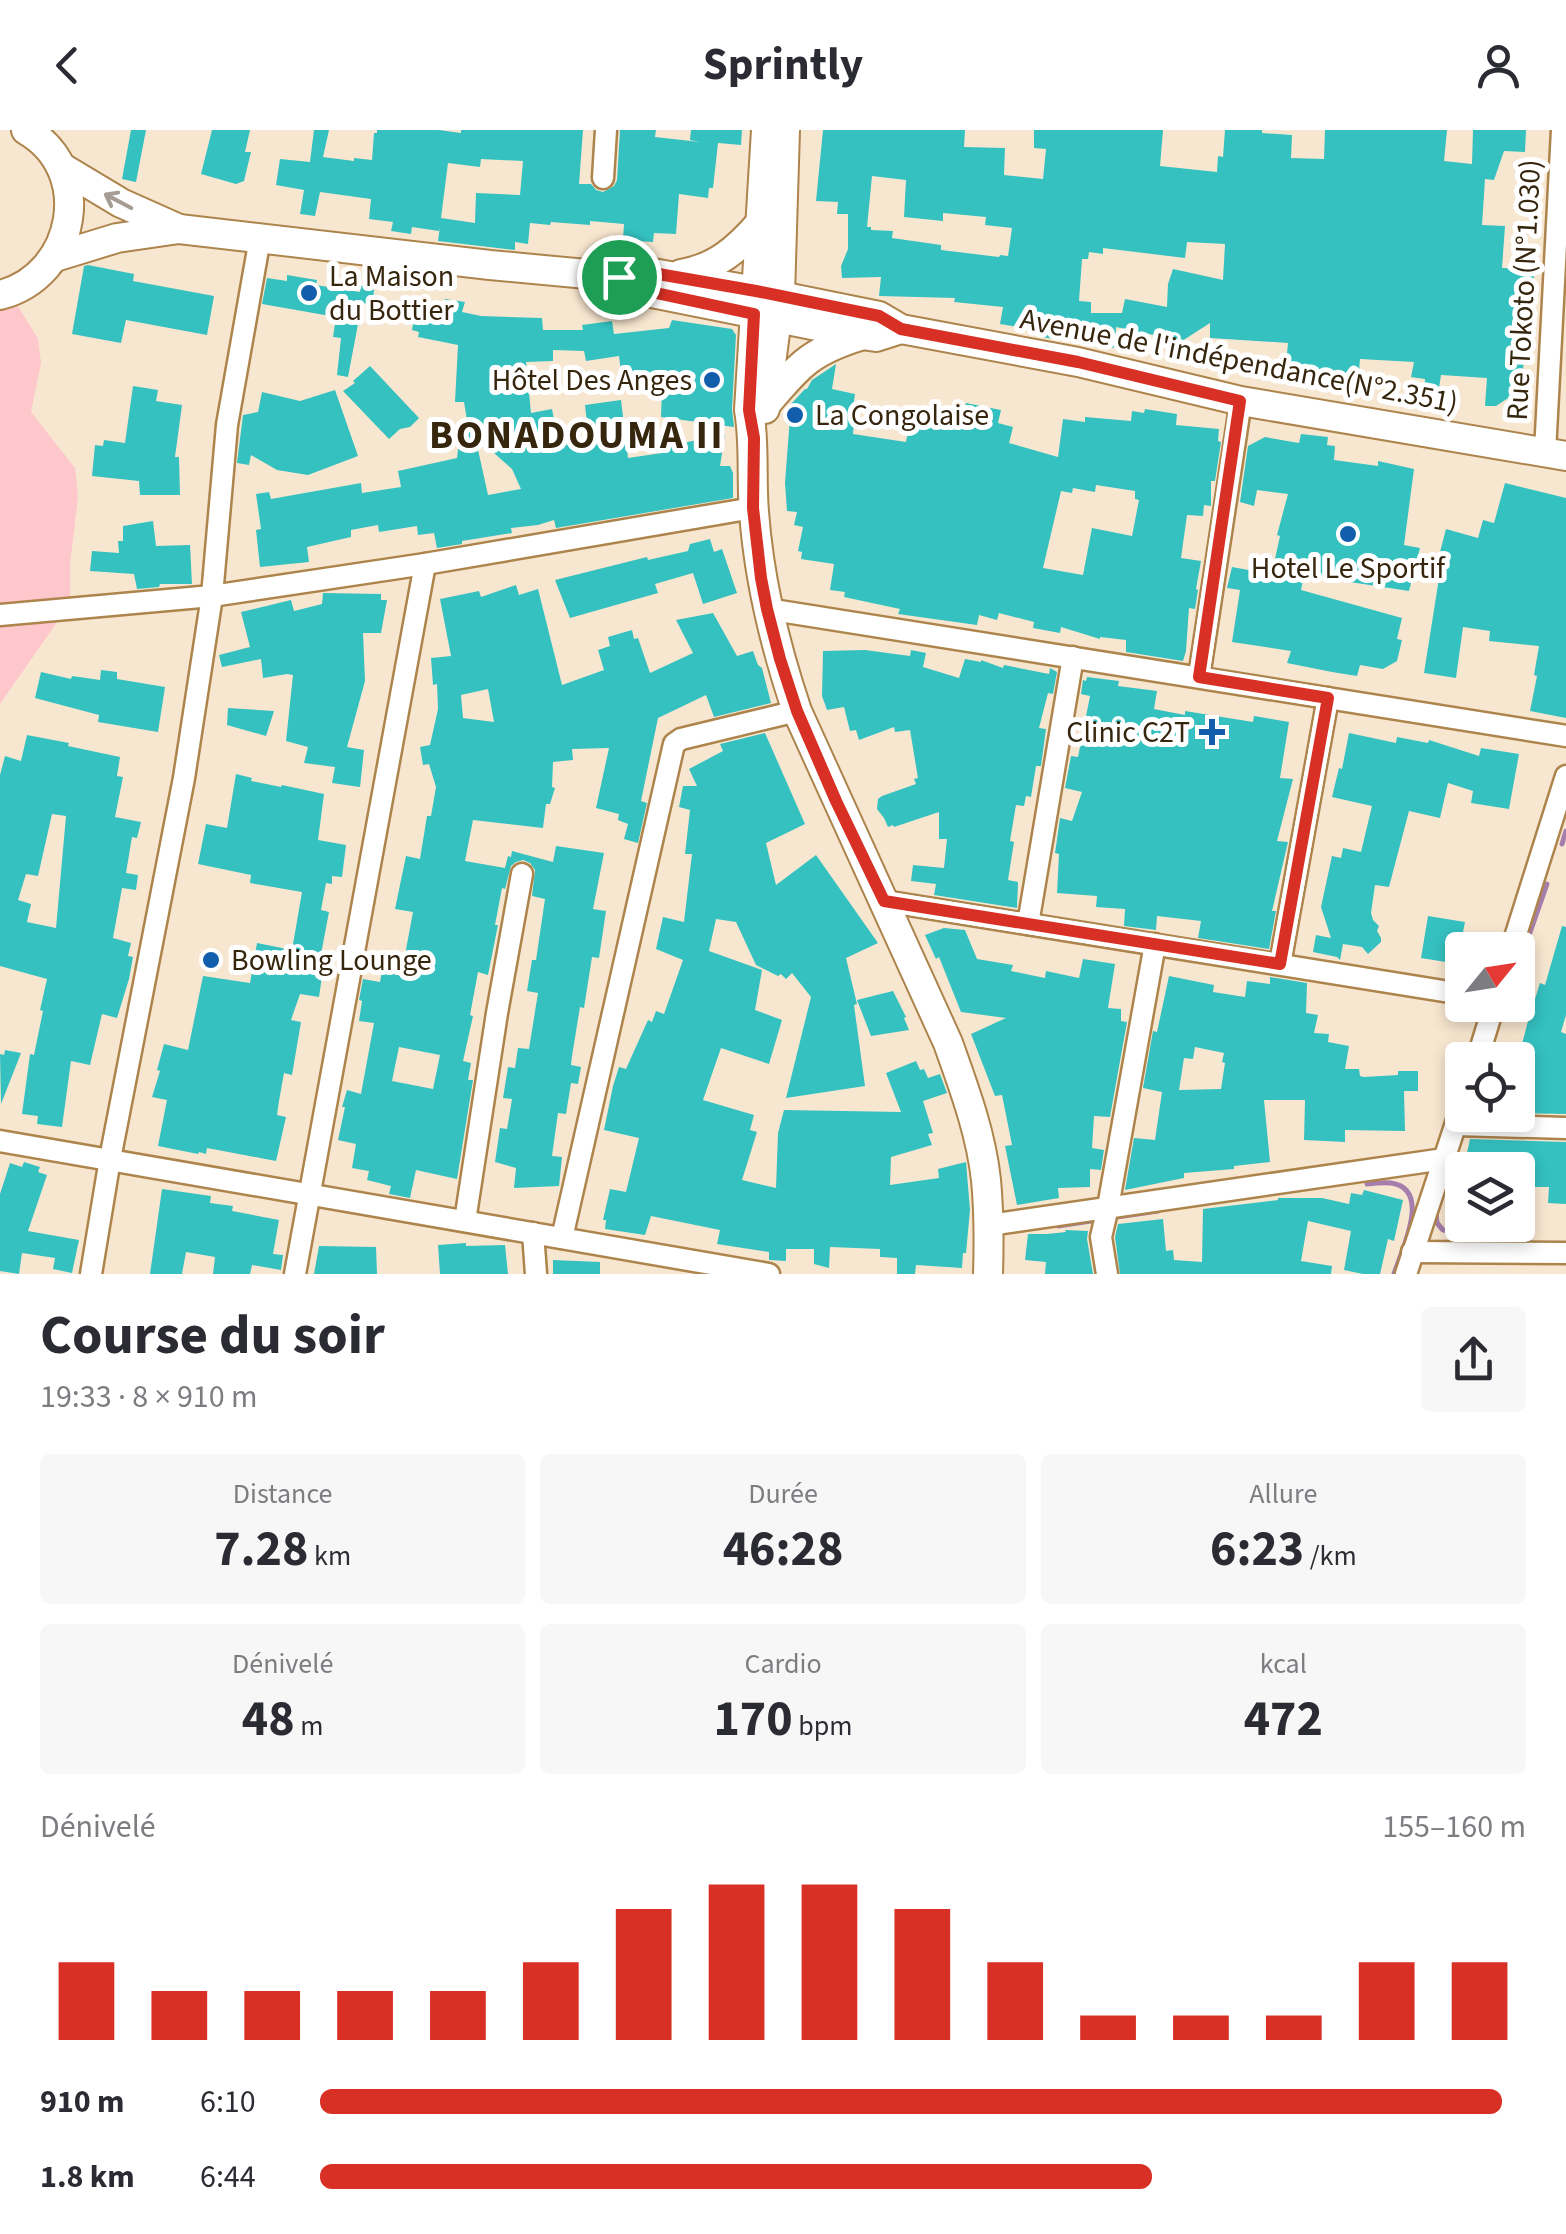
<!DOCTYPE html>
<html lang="fr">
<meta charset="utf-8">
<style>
body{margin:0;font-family:"Source Sans 3",sans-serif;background:#f7f7f7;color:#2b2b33;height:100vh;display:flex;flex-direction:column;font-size:38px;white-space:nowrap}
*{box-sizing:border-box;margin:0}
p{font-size:32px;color:#7c7c81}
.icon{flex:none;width:55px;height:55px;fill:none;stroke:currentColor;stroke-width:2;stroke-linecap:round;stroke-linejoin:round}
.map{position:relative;height:1144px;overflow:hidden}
.side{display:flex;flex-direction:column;background:#fff;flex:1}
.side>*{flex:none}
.needle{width:65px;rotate:60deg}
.tools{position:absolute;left:1445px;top:802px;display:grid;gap:20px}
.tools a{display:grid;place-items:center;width:90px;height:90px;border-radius:10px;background:#fff;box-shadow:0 5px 15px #0003;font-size:50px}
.pin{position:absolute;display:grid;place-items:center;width:85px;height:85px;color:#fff;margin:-42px;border:5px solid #fff;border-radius:50%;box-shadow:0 2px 10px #0007}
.round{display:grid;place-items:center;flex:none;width:105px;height:105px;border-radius:10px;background:#f7f7f7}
.headline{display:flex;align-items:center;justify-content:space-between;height:170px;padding:0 40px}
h1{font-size:55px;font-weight:700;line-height:75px}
.figures{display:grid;grid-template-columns:repeat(3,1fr);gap:15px;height:170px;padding:10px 40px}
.figures div{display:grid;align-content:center;border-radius:10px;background:#f7f7f7;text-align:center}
.figures b{font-size:50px;font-weight:700}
.figures small{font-size:28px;font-weight:400}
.figures p{font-size:28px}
.chart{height:280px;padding:20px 40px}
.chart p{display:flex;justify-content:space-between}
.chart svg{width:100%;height:180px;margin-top:10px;stroke:#d93025;stroke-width:6}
ul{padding:0 40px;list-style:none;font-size:32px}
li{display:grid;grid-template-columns:160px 120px 1fr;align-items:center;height:75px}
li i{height:25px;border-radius:12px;background:#d93025}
header{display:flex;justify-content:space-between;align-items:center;height:130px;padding:0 40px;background:#fff;font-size:45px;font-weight:700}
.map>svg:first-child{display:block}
.green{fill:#fec7cb}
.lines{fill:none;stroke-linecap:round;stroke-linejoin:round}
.stream{stroke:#a67eab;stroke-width:5}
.building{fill:#34c1c0;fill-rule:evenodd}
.minor-casing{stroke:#ad844c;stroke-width:25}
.secondary-casing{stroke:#ad844c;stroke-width:32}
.minor{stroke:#fff;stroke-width:20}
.secondary{stroke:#fff;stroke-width:28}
.oneway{stroke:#a59d93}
.route-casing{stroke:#fff;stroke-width:20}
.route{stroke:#d93025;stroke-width:12}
.poi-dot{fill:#125ead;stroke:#fff;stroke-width:4}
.labels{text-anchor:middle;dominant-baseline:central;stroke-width:10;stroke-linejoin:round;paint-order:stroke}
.poi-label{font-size:30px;fill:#37260e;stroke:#fff;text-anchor:start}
.street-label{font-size:30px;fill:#37260e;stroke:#fff}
.district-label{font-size:40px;font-weight:bold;letter-spacing:2.5px;fill:#37260e;stroke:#fff}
</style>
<header><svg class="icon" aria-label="back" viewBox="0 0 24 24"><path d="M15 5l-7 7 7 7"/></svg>Sprintly<svg class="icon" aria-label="person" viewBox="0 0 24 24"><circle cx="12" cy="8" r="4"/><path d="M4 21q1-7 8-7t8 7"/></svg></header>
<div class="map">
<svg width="1566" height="1144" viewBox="0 0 1566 1144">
<rect width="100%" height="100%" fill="#f8e7d0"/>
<path class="green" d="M10,163L38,209L41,233L31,282L75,338L78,366L70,435V466L60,488L0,574V165Z"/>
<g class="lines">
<g class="stream">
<path d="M1562,714L1566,701"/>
<path d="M1521,828L1547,754"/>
<path d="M1367,1054C1375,1053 1384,1052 1391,1053C1433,1059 1401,1121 1394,1144"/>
<path d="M1436,1083L1437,1093L1443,1100L1479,1105"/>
<path d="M1110,1088L1158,1081"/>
<path d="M1058,1096L1091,1091"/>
</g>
</g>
<g class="building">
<path d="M131,0H146L136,52L122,49Z"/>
<path d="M212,0H250L245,22H251L244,51L236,54L201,44Z"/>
<path d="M314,0H329L323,27L354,31V28L372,30L374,3H377V0H439L461,3V0H583L579,54H591L596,60L603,62L614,56L617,50L620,0H656L655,7L700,12L690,10L691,0H742L741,15L718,13L713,58H709L708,68L679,64L676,104L654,103L653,112L623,110L624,94L590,91V95L551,92L550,95L530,93L528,114L515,112V120L438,111L440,96L439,101L412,97L411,104L391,101L393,92L369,89L371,69L320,62L315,86L300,84L304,60L276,55L280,29L310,32ZM481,29L523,31L520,65L476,63L475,93L441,88L448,33L480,37Z"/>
<path d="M823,0H965L964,17L1005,18L1004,45L1043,49L1046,19L1034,18V0H1163L1160,36L1217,42L1218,26L1223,27L1225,0H1262V3L1292,5L1291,28L1324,29L1325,0H1447L1444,31L1472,34L1473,0H1526L1525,22L1504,21L1494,50L1485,49L1482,95L1505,96L1502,138L1534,139L1533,167H1531V173H1527L1522,259L1496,276H1485L1487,248L1441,245L1437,272L1423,270L1425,249L1411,247L1414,232L1360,229L1358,255L1310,251L1302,250V245L1289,244L1290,239L1286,234L1288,213L1210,208V193L1182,211L1116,197L1115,218L1041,207V201L1000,194L1003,177L954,172L955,168L879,166L881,147L842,148L841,136L848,119V84H837L838,72L816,71ZM872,46L906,50L904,87L943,91V83L986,87L985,95L1012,98L1008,126L1000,125L999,127L941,120V115L892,108L893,101L871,100V97H867ZM1187,112L1225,114L1223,150L1173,139L1168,154L1167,177L1125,169L1122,183H1091V172L1079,171L1082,129H1088L1089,122L1103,124V118L1185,128Z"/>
<path d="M88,135L134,144L133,151L214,166L207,205L126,190L121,213L72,204L84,136Z"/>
<path d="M287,145L317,150L316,155L360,162L361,155L374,158L373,175L362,173L348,247L337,245L341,208L333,207L336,187L262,174L267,148L287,151Z"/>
<path d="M445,169L465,172L462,182L481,186L542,188L543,200H583L582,195L612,191L614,204L669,198L672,190L732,199L736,205L732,279L734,297L661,287L662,259L626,260L625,242H621L619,226L586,231L584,221L553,220V231L526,232L531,283L552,279L559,315L589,311L585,275L621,270L628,328L662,323L661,317L725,305L720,336H730L733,343V368L556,398L554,390L538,395L511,398L512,403L462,411V414L437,418L434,403L418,405L417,396L379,402L378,395L351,400V407L307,417L309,432L260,437L256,400L261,399L256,364L269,362L271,369L361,353L362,363L401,357L398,341L457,328L460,301L468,296L464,272H455L458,215L418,207L419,202L412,200L416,177L442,182ZM475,306L512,339L521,359L488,365Z"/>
<path d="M836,234L832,259L855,264L851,292L854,293L853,304L906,312L912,280H915V276L962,286L966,273L1001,280L998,293L1013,297L1009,313L1058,327L1063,289L1085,292V287L1131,291L1132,281L1144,283L1145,279L1177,284L1176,295L1219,299L1218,311L1221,312L1215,351H1211V376L1204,375L1203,386L1187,385L1181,428L1201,431L1196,459L1198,460L1195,479L1189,478L1186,521L1183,531L1126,522V510L1100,507V509L1061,497L1060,503L1033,498L1034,492L999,483L997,490L979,485L977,495L898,484L900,479L844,467L845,462L830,460L834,434L801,429L802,422L798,421L803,397L794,395L797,382L787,381L785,353L791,274L805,259H807L812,250ZM1096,355L1135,361V369L1139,370L1132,406L1092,398L1083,445L1043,438L1061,361L1072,363L1073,358L1095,362Z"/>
<path d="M370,236L419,288L410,297L400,299L389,309L343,261L355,253L353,251Z"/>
<path d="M133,256L158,260L156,271L182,275L175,327H179L180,365H140L139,351L92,346L95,315L103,316L104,310L125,313Z"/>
<path d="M335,260L358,326L308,345L277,340L251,325L249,335L237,333L243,285L258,282L262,262L300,271Z"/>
<path d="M1301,304L1328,307L1327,315L1335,316L1334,330L1378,336V331L1414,339L1404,415L1420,418L1409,461L1304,445L1301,460L1402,488L1397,509L1402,510L1397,531L1383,539L1360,535L1357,546L1332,542L1287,533L1291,521L1232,512L1240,460L1227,458L1232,437L1254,441L1255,434L1273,438L1280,406L1277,405L1288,364L1257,360L1254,376L1240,372L1248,316L1265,307L1299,313Z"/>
<path d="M1505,353L1566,368V588L1530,581L1537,546L1534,545L1539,516L1489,511L1490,501L1463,497L1456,548L1424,543L1443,423L1440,422L1446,399L1478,408L1483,390L1494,393Z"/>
<path d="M153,391L156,416L190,415L192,454H160L159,457L137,459L134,444L90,441L92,421L119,423L118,411H123V396Z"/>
<path d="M710,409L714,422L722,419L737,463L703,474L693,443L655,454L658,463L570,488L555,450L647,427L648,430L688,421L690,414Z"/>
<path d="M516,455L519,465L538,459L562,555L604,540L598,520L610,516L608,507L632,500L634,509L638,508L650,543L693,523L676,490L713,483L737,526L753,521L758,535L762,538L771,573L714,587L706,565L658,588L641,671L647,673L638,713L624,709L628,694L618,690L619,684L596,678L609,618L572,619L573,630L553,632L552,657L555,658L550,674H546L543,698L473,690L465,731L505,738L508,726L511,727L512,721L553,732L556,716L604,723L593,779L606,781L599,828L592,827L584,878L580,877L572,926L571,935L581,937L578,954L571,953L566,984L558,983L552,1026L562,1027L559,1056L514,1058L516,1038L495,1032L500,998L507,999L512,969L503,968L508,937L515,938L518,918L529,919L538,863L527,861L532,830H536L545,769L532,766L535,740L530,733L523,730L516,732L511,736L505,759L502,758L495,795H498L488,845L478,842L470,885L473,886L463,931L471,933L468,950H473L457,1049L416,1040L410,1068L389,1064L391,1056L367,1050L369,1041L352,1038L356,1014L338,1010L345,977H342L347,960L361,964L374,893L359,891L362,871L359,870L363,849L380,852L382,841L401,846L413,782L395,779L406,726L420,729L427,686H431L436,657L429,634L423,635L420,617L430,615L438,579L437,554L433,555L431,528L451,526L440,469L479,461L481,467ZM488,559L494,592L463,588L461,565ZM399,917L440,925L433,959L392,951Z"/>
<path d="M323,463L381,464V470H387L381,503H363L365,551L347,617L364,620L360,657L332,653L335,637L304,633L308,617L286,611L293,545L287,544L263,548L261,529L222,537L219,525L250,517L241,482L291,470L294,481L322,474Z"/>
<path d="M865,520L910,526L911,520L926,523L923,537L959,548L965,529L981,532V530L1003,538L1004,535L1049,544L1050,538L1057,542L1053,564L1048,563L1039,598L1046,599L1041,636H1036L1031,667L1026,666L1024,676L1016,675L1010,711L1014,712L1008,750L1018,752L1017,778L934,765L936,754L911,751L913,735L944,738L947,709H939V682L894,697L893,695L888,697L884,688L877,679L878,669L882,666L916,654L914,649L918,648L910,600L895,602L894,597L859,610L856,600L850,601L844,577L827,580L822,566L823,521Z"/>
<path d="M101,540L117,542V549L165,557L158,602L98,592L99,585L35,568L41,542L71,549L72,546L100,550Z"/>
<path d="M1087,547L1119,551L1118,556L1157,561L1154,579L1185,585V581L1253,592L1254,586L1289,592L1280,648L1293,649L1277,711L1288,712L1272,781H1276L1269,819L1198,808L1201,791L1157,786L1156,800L1124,796L1125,779L1096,777L1097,766L1057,763L1059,724L1055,723L1060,688L1072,691L1082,662L1065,658L1071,626L1078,627L1090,566L1081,564L1083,550L1086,551Z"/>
<path d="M228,578L274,581L266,606L227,595Z"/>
<path d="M765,603L805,694L766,713L776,755L816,725L878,813L846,828L857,874L854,875L865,956L786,968L811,867L792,843L786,849L781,844L778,846L756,835L736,792L716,789L709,821L762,840L755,880L782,890L769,934L721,918L703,970L754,985L750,1000L757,1002L742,1050L776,1058L778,1003L784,980L901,982L886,943L916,931L920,940L924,939L928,948L940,944L947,963L923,971L933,1003L928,1004L932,1015L891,1027L890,1055L939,1048L938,1039L966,1032L970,1080L966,1123H963L962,1138L916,1135L915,1144H897V1128L880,1127V1119L830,1117L829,1138L814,1134V1119H786V1131L769,1130V1122L717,1114L720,1100L651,1086L645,1105L605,1099L606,1090H603L610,1059L626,1062L639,1008L604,1000L613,956L619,937L626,939L648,890L652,892L656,881L664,884L683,830L656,819L663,787L684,792L692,724H685L690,680L679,677L683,656H697L689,639L723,621L720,614Z"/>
<path d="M1349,603L1396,613L1397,607L1428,613L1429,610L1479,626L1481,618L1519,624L1509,679L1471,673L1473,661L1448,653L1440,688L1409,681L1389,757L1375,755L1371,783L1373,790L1379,796L1377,801L1381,808V812L1368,824L1362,817L1343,814L1340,830L1337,827L1313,822L1316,805L1331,808L1321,777L1332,726L1341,728L1343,718L1361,722L1372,676L1332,667L1339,638L1342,639Z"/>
<path d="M27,605L69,613L68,616L120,627L117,646L123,647L115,687L141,692L137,708L132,707L126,743L138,745L136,760L122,758L113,808L131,813L128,826L133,827L129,849L117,888L102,884L90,935L71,931L62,997L37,994L38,986L22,984L30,924L34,925L43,881L40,880L47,849L0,836V645L5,626L21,631ZM52,684L66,686L56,798L27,792L31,774L18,770L26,744L38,746Z"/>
<path d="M236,644L252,648L251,651L281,657L282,655L324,664L318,710L346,715L342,747L332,746V754L326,753L321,780L329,782L321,824L325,825L319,867L300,864L291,890L301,892L292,945L284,943L279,971L277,985L286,987L276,1031L207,1018L206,1024L199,1022L198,1024L158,1016L167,970L152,967L160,941L157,940L164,914L188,920L203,846L250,853L257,813L292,820L302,762L250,753L251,745L198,734L206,694L227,698Z"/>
<path d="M1428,786L1465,792L1459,822H1454L1452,833L1421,828Z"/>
<path d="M1562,796L1566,797V885L1561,902L1566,904V984L1518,983V921L1520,922L1528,891L1507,878V875H1533L1540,853L1545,855Z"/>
<path d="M944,798L965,800L977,829L1013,835L1011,841L1045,848L1046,841L1079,848L1083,829L1115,834L1108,878L1121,879V891L1127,892L1110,987L1094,986L1092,1018L1104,1020L1101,1040L1090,1039V1057L1058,1058L1059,1068L1017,1075L1005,1016L1012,1015L1002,965L995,966L971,904L1006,888L961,882L939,827L936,829L925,805Z"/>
<path d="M1169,846L1214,855L1213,862L1245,867L1247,851L1270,854V847L1307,853L1306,883L1318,885L1314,903L1329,904L1328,912L1349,916L1345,939H1359L1360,946L1364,947L1398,945V941H1418V961H1404L1405,1001L1345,1000V1012L1304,1010L1305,970H1264L1270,1032L1234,1036V1039L1184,1043V1048L1125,1060L1134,1008L1155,1010L1162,962L1143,958L1153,901L1157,902ZM1195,917L1224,923L1222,932L1225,933L1221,959L1179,960L1184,928L1193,929Z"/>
<path d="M893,861L906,887L904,888L909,900L871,906L857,870Z"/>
<path d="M5,920L21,923L1,974L0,924L4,925Z"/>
<path d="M1470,1009L1566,1012V1074L1548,1073L1549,1057H1518V1040H1485V1036L1464,1037Z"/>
<path d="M24,1032L40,1037L38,1042L47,1045L28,1101L79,1110L72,1143L53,1139L55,1128L22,1123L19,1144L0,1141V1064L10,1033L22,1037Z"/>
<path d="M162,1059L211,1066L210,1073L233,1076L232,1081L279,1090L273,1124L283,1125L281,1140L252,1135L250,1144H213L215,1127L186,1122L182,1144H150Z"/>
<path d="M1364,1060L1403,1070L1394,1111L1388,1109L1380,1144H1363L1344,1140L1351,1101L1308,1091L1301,1131L1332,1136L1331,1144H1120L1115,1107L1118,1094L1163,1089L1166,1121L1173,1120L1174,1130L1202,1132L1203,1079L1278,1070V1068H1322L1349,1074L1351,1063L1362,1065Z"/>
<path d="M1065,1100L1088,1101L1087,1109L1093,1144H1045L1046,1132L1025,1130L1028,1104H1047L1066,1102Z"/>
<path d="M466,1113V1116L505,1115L508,1144H440L438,1115Z"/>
<path d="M319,1116L376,1117L377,1144H314Z"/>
<path d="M553,1130L600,1132V1144H553Z"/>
</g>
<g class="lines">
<g class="minor-casing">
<g id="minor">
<path d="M603,48L606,0"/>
<path d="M1545,322L1562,0"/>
<path d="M767,479L1566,606"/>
<path d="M0,485L212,466L425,434L753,378"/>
<path d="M1199,547L1241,271"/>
<path d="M884,771L1462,864"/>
<path d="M1028,794L1073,527"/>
<path d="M1511,820L1566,646"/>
<path d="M1280,834L1328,568"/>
<path d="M1477,930L1494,875"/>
<path d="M1456,995L1566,998"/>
<path d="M0,1011L769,1144"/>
<path d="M465,1091L497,883L522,744"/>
<path d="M989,1095L1444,1029"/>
<path d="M533,1103L536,1144"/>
<path d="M562,1108L674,614L681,609L797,581"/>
<path d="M1412,1122L1566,1123"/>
<path d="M91,1144L110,1029L184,648L212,466L227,295L260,108"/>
<path d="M295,1144L425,434"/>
<path d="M1107,1144L1101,1107L1108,1077L1155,814"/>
<path d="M1406,1144L1462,975"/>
</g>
</g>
<g class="secondary-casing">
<g id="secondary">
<path d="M766,0L749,280C755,314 751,348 754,382C759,451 775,516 797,581L948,913C964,958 981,1003 986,1050C989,1081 989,1112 988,1144"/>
<path d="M61,37L121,73L177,98"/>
<path d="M55,127L117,108L179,99L490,135L619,147L647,142L756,161L879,186L901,199L1078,232L1241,271L1566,326"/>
<path d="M681,144C716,138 738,119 761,92"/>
<path d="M619,147L642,161L862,205L876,207L901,199"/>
<path d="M0,165C76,146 96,40 26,0"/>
<path d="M766,274C800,235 809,222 860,206"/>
<path d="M765,279L780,165L785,0"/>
</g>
</g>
<use href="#minor" class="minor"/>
<use href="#secondary" class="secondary"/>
</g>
<defs><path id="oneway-shaft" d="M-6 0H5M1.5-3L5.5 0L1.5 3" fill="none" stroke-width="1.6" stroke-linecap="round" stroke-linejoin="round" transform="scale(2.5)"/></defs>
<use class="oneway" href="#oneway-shaft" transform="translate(118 71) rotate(-152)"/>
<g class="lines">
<g class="route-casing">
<path id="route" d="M647,142L756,161L879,186L901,199L1078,232L1240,271L1199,547L1328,568L1280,834L884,771L836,671L797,581L780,529L767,479L761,448L753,378L754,308L749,280L754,184L642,160L619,147Z"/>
</g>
<use href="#route" class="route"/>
</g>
<g class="poi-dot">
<circle cx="309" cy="163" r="10"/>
<circle cx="712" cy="250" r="10"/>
<circle cx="795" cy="285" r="10"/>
<circle cx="1348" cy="404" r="10"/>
<path d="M1207 587h10v10h10v10h-10v10h-10v-10h-10v-10h10z"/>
<circle cx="211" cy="830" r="10"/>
</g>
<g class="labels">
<g class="poi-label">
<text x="329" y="146">La Maison<tspan x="329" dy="34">du Bottier</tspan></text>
<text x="692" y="250" text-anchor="end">Hôtel Des Anges</text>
<text x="815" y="285">La Congolaise</text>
<text x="1348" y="438" text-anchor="middle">Hotel Le Sportif</text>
<text x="1190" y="602" text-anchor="end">Clinic C2T</text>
<text x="231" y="830">Bowling Lounge</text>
</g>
<g class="street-label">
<text transform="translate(1524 160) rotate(-87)">Rue Tokoto (N°1.030)</text>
<text transform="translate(1239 231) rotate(11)">Avenue de l'indépendance(N°2.351)</text>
</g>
<g class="district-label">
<text x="577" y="305">BONADOUMA II</text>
</g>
</g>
</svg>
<div class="tools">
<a><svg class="needle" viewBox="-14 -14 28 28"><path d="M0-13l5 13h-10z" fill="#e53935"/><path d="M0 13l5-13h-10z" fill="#7c7c81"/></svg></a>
<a><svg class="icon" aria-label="locate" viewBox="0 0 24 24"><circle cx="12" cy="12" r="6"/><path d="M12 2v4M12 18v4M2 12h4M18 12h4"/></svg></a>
<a><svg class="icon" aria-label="layers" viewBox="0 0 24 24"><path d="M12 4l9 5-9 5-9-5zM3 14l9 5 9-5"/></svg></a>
</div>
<div class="pin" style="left:619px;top:147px;background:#1e9e55"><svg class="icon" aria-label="arrive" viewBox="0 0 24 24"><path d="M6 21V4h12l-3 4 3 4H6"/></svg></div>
</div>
<section class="side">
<div class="headline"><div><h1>Course du soir</h1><p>19:33 · 8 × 910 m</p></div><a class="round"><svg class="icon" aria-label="share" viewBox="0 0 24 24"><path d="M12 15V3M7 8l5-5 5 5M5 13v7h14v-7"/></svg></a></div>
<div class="figures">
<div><p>Distance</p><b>7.28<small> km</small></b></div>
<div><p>Durée</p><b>46:28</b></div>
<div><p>Allure</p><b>6:23<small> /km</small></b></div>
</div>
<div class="figures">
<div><p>Dénivelé</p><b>48<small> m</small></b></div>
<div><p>Cardio</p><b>170<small> bpm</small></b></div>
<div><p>kcal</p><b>472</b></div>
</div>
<div class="chart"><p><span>Dénivelé</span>155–160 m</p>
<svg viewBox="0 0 160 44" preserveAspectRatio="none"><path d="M5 44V25M15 44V32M25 44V32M35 44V32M45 44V32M55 44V25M65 44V12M75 44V6M85 44V6M95 44V12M105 44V25M115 44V38M125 44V38M135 44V38M145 44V25M155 44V25"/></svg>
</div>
<ul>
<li><b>910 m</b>6:10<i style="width:98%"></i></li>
<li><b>1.8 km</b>6:44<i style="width:69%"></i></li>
</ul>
</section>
